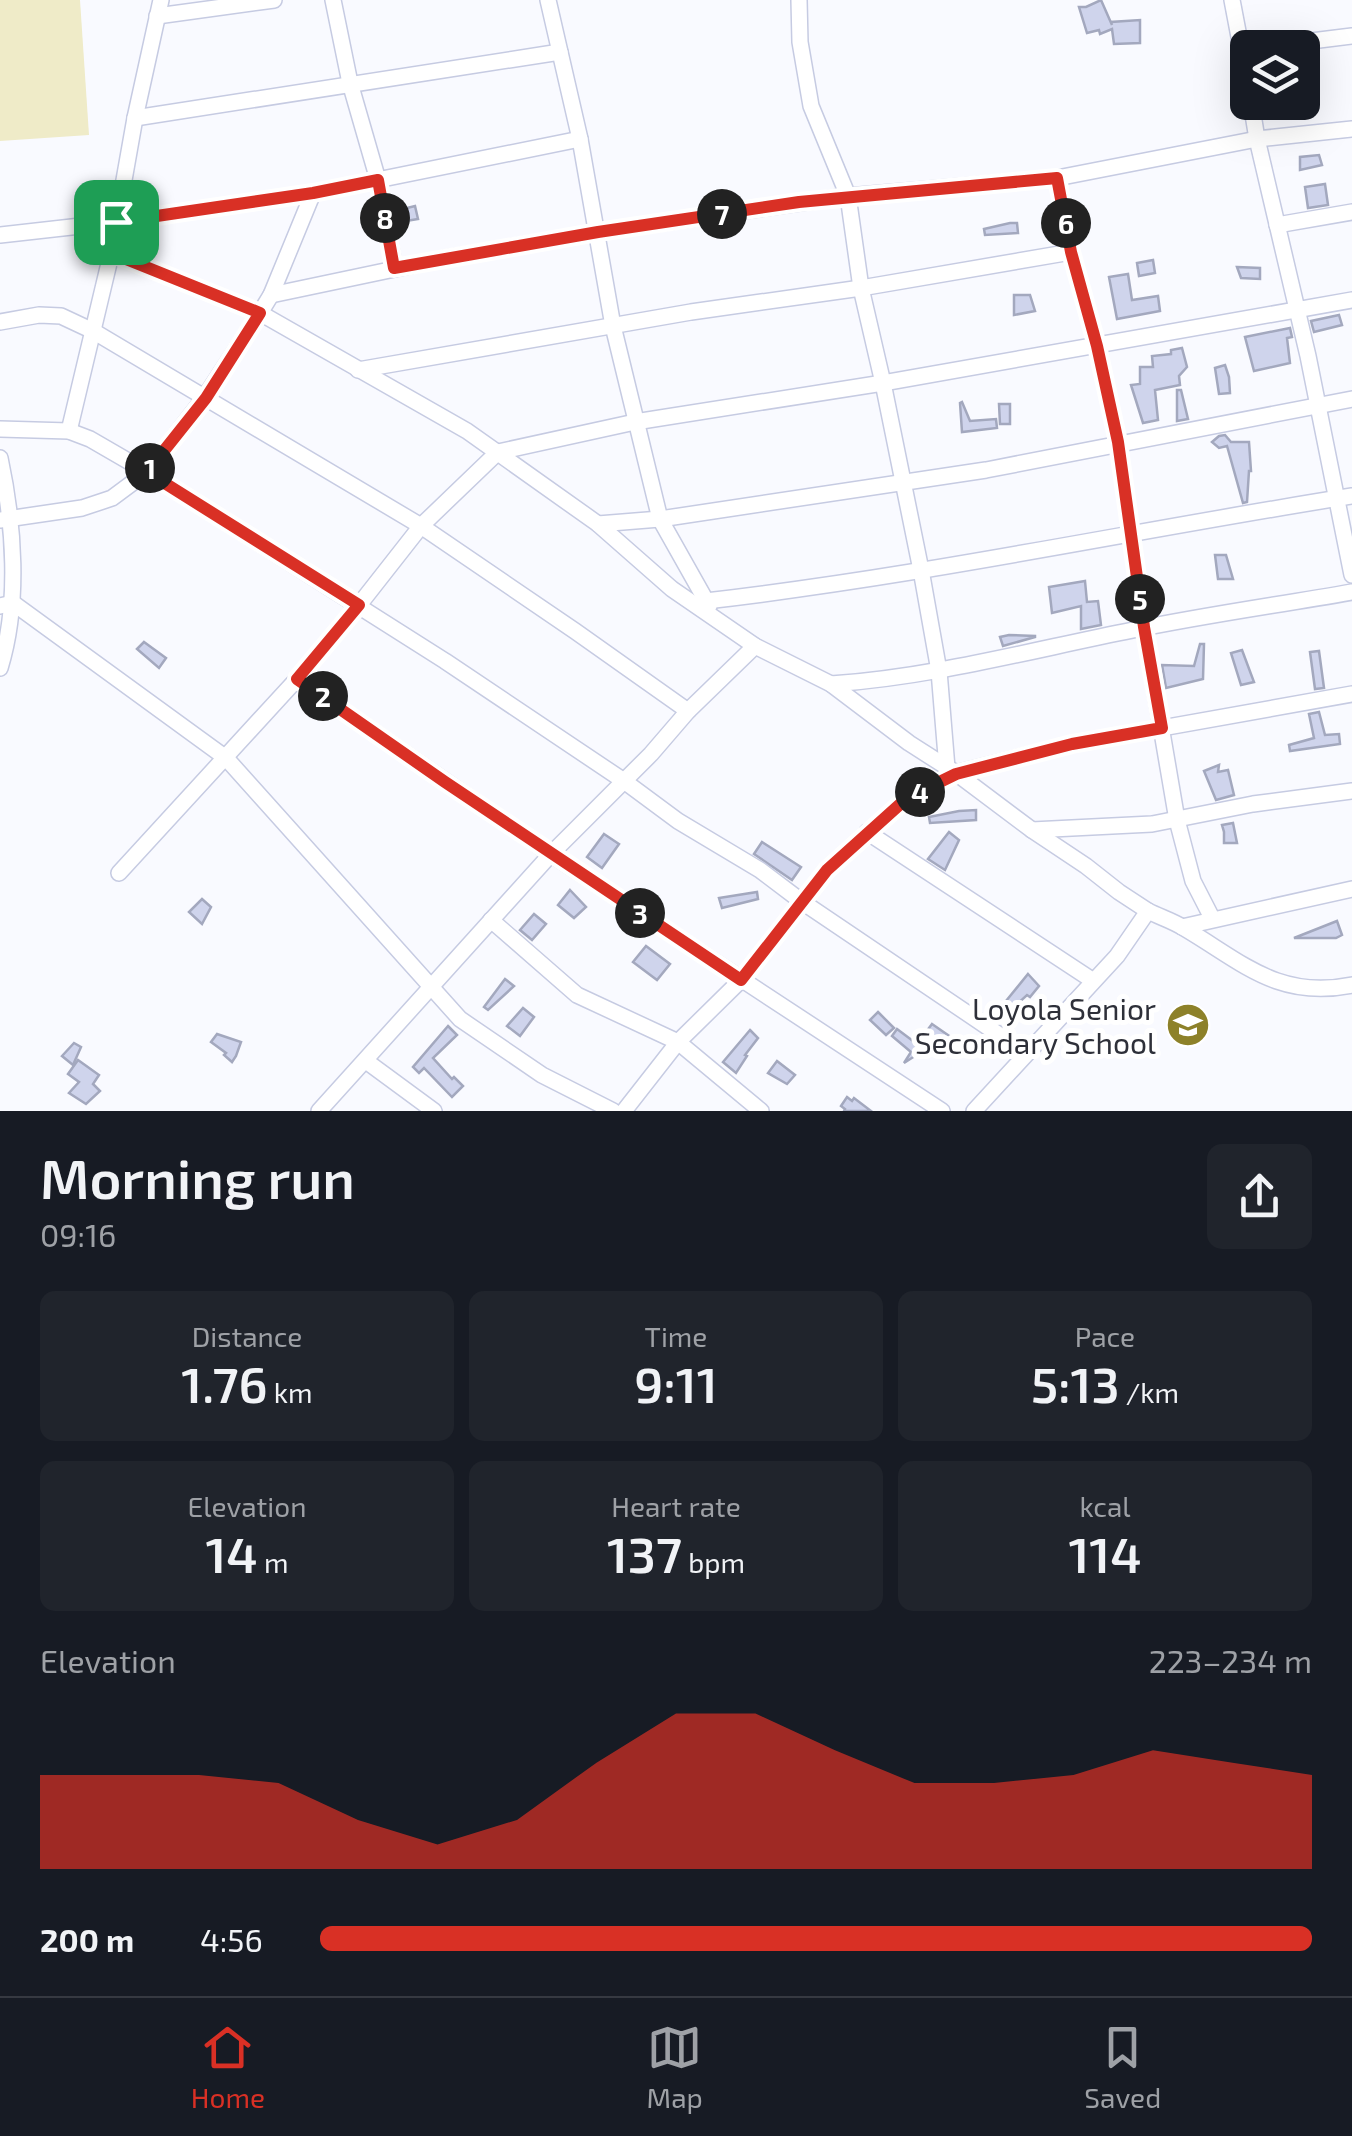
<!DOCTYPE html>
<meta charset="utf-8">
<style>
body{margin:0;font-family:"Exo 2",sans-serif;background:#20242c;color:#f1f3f6;height:100vh;display:flex;flex-direction:column;font-size:38px;white-space:nowrap}
*{box-sizing:border-box;margin:0}
p{font-size:32px;color:#9ea1a6}
.icon{flex:none;width:55px;height:55px;fill:none;stroke:currentColor;stroke-width:2;stroke-linecap:round;stroke-linejoin:round}
.map{position:relative;height:1111px;overflow:hidden}
.details{display:flex;flex-direction:column;background:#171b24;flex:1}
.details>*{flex:none}
.tools{position:absolute;left:1230px;top:30px;display:grid;gap:20px}
.tools a{display:grid;place-items:center;width:90px;height:90px;border-radius:15px;background:#171b24;box-shadow:0 10px 40px #0002;font-size:50px}
.pin{position:absolute;display:grid;place-items:center;width:85px;height:85px;color:#fff;margin:-42px;border-radius:20px;box-shadow:0 5px 15px #0006}
.km{position:absolute;width:50px;height:50px;margin:-25px;border-radius:50%;background:#222;color:#fff;font-size:28px;line-height:50px;text-align:center}
.round{display:grid;place-items:center;flex:none;width:105px;height:105px;border-radius:15px;background:#20242c}
.summary{display:flex;align-items:center;justify-content:space-between;height:170px;padding:0 40px}
h1{font-size:55px;font-weight:600;line-height:75px}
.figures{display:grid;grid-template-columns:repeat(3,1fr);gap:15px;height:170px;padding:10px 40px}
.figures div{display:grid;align-content:center;border-radius:15px;background:#20242c;text-align:center}
.figures b{font-size:50px;font-weight:600}
.figures small{font-size:28px;font-weight:400}
.figures p{font-size:28px}
.chart{height:280px;padding:20px 40px}
.chart p{display:flex;justify-content:space-between}
.chart svg{width:100%;height:180px;margin-top:10px;fill:#d93025;opacity:.7}
ul{padding:0 40px;list-style:none;font-size:32px}
li{display:grid;grid-template-columns:160px 120px 1fr;align-items:center;height:75px}
li i{height:25px;border-radius:12px;background:#d93025}
.tabs{display:flex;justify-content:space-around;align-items:center;height:140px;border-top:2px solid #363941;background:#171b24;font-size:28px;color:#9ea1a6}
.tabs a{display:grid;justify-items:center;gap:5px}
.tabs .active{color:#d93025}
.map>svg:first-child{display:block}
.green{fill:#efebc8}
.building{fill:#cfd4ec;stroke:#a3a8be;stroke-width:2.5}
.lines{fill:none;stroke-linecap:round;stroke-linejoin:round}
.street-casing{stroke:#c6cbe2;stroke-width:18}
.street{stroke:#fff;stroke-width:15}
.route-casing{stroke:#fff;stroke-width:20}
.route{stroke:#d93025;stroke-width:12}
.labels{text-anchor:middle;dominant-baseline:central;stroke-width:10;stroke-linejoin:round;paint-order:stroke}
.poi-label{font-size:30px;fill:#2e3039;stroke:#fff;text-anchor:end}
</style>
<div class="map">
<svg width="1352" height="1111" viewBox="0 0 1352 1111">
<rect width="100%" height="100%" fill="#f9faff"/>
<path class="green" d="M0,0H80L89,135L0,141Z"/>
<g class="building">
<path d="M1101,0L1112,25L1111,22L1140,20V43L1114,44L1112,29L1100,34L1099,30L1087,33L1079,7H1086Z"/>
<path d="M1319,155L1322,165L1300,170V157Z"/>
<path d="M1325,184L1328,205L1308,208L1305,187Z"/>
<path d="M415,206L418,219L400,222L399,210Z"/>
<path d="M1010,223H1017L1018,233L985,235L984,229Z"/>
<path d="M1153,260L1155,273L1139,276L1137,263Z"/>
<path d="M1237,267L1260,268V279L1241,278Z"/>
<path d="M1128,274L1132,300L1158,296L1160,311L1117,319L1109,277Z"/>
<path d="M1014,295H1030L1035,311L1014,315Z"/>
<path d="M1339,315L1342,325L1314,332L1311,321Z"/>
<path d="M1290,328L1292,337L1287,338L1290,363L1254,371L1245,337Z"/>
<path d="M1182,348L1187,367L1179,376L1180,385L1155,390L1158,420L1143,423L1131,385L1140,384V367H1153L1152,356L1171,354V350Z"/>
<path d="M1225,365L1229,377L1230,393L1219,394L1215,368Z"/>
<path d="M1177,390H1181L1188,419L1177,421Z"/>
<path d="M962,402L970,421L996,419L997,428L962,432L960,403Z"/>
<path d="M999,404H1010V424H1000Z"/>
<path d="M1225,435L1231,442H1249L1251,471H1249L1247,502L1243,503L1227,446L1219,448L1212,442L1219,436Z"/>
<path d="M1215,555H1226L1233,579H1218Z"/>
<path d="M1085,581L1087,602L1098,601L1101,625L1081,629V606L1052,613L1049,587Z"/>
<path d="M1009,635L1035,636V637L1003,646L1000,637Z"/>
<path d="M144,642L166,658L159,668L137,649Z"/>
<path d="M1200,644H1204L1203,679L1166,688L1162,665L1194,666Z"/>
<path d="M1242,650L1254,682L1241,685L1231,653Z"/>
<path d="M1319,651L1324,688L1315,689L1310,652Z"/>
<path d="M1319,712L1325,735L1339,734L1340,744L1290,751L1289,745L1314,738L1309,714Z"/>
<path d="M1219,765L1218,772L1228,770L1234,795L1216,800L1204,771Z"/>
<path d="M976,810V820L930,823L929,817L959,811Z"/>
<path d="M1233,823L1237,843H1224V832L1222,825Z"/>
<path d="M949,832L959,840L945,870L928,859Z"/>
<path d="M604,834L619,844L602,868L587,857Z"/>
<path d="M762,842L801,867L792,880L754,854Z"/>
<path d="M570,890L586,907L574,918L558,905Z"/>
<path d="M757,892L758,899L722,908L719,898Z"/>
<path d="M202,899L211,907L202,924L189,912Z"/>
<path d="M534,914L546,924L532,940L520,930Z"/>
<path d="M1337,921L1342,935L1336,938H1294Z"/>
<path d="M646,946L670,964L657,980L633,962Z"/>
<path d="M1028,974L1039,986L1030,997L1027,995L1014,1007L1006,1001Z"/>
<path d="M505,979L514,986L488,1010L484,1007Z"/>
<path d="M523,1008L534,1017L520,1036L507,1026Z"/>
<path d="M878,1012L894,1028L886,1035L870,1020Z"/>
<path d="M932,1024L958,1042L947,1056L932,1045L904,1063L911,1052L892,1036L897,1029L917,1044Z"/>
<path d="M448,1026L457,1035L433,1058L452,1079L454,1077L463,1086L452,1097L424,1068L419,1073L413,1067Z"/>
<path d="M750,1030L758,1038L745,1055L747,1056L736,1073L723,1062Z"/>
<path d="M217,1034L241,1042L236,1056L232,1062L224,1055L226,1053L211,1042Z"/>
<path d="M74,1043L81,1047L73,1065L62,1056Z"/>
<path d="M78,1060L99,1075L93,1084L100,1091L86,1104L69,1093L79,1082L68,1074Z"/>
<path d="M777,1061L795,1075L787,1084L768,1073Z"/>
<path d="M847,1097L852,1101L854,1098L871,1111H844L845,1109L841,1106Z"/>
</g>
<g class="lines">
<g class="street-casing">
<g id="street">
<path d="M333,0L350,83L378,180L395,269"/>
<path d="M548,0L580,139L613,326L660,519L709,606"/>
<path d="M799,0L800,42L811,106L848,196L861,288L883,383L921,570L939,671L947,768"/>
<path d="M1232,0L1248,84"/>
<path d="M157,16L274,0"/>
<path d="M1255,48L1352,36"/>
<path d="M1251,102L1257,139L1308,356L1352,575"/>
<path d="M135,118L560,52"/>
<path d="M1057,178L1071,252L1097,346L1118,442L1144,627L1177,820L1193,881L1212,918"/>
<path d="M1277,225L1352,212"/>
<path d="M0,235L116,222L313,193"/>
<path d="M111,253L260,313L467,431L598,524L672,589L755,646L831,684L909,743L956,773L1032,830L1086,866L1119,892L1148,911L1117,956L974,1111"/>
<path d="M271,295L447,258L598,232L848,196L1057,178L1257,139L1352,129"/>
<path d="M0,322L39,315L61,316L93,331L421,526L575,631L688,711"/>
<path d="M358,370L691,312L861,288L1071,252"/>
<path d="M0,429L69,431L90,439L147,472L445,661L624,781L678,821L760,870L801,901L1026,1053"/>
<path d="M69,431L110,259L135,118L161,0"/>
<path d="M0,458C14,524 20,603 0,668"/>
<path d="M0,520L82,508L112,498L147,472L205,397L260,313L271,295L313,193L580,139"/>
<path d="M598,524L660,519L986,470L1352,399"/>
<path d="M706,601C923,576 1137,530 1352,496"/>
<path d="M0,606L13,603L226,758L460,1019L542,1075L613,1111"/>
<path d="M297,679L551,854L942,1111"/>
<path d="M831,684C933,677 1032,650 1133,630C1205,615 1279,605 1352,592"/>
<path d="M1032,830L1152,824L1253,804L1352,791"/>
<path d="M867,832L1092,980"/>
<path d="M119,873L297,679L359,605L421,526L498,452L635,422L883,383L1352,300"/>
<path d="M1148,911C1160,917 1173,921 1184,928C1242,962 1278,1000 1352,985"/>
<path d="M491,920L577,995L678,1042L761,1111"/>
<path d="M1182,927L1352,889"/>
<path d="M366,1061L434,1111"/>
<path d="M319,1111L551,854L651,754L688,711L755,646"/>
<path d="M624,1111L678,1042L741,980L827,870L907,798L956,773L1072,744L1352,694"/>
</g>
</g>
<use href="#street" class="street"/>
</g>
<g class="lines">
<g class="route-casing">
<path id="route" d="M1057,178L1071,252L1097,346L1118,442L1144,627L1162,728L1072,744L956,774L907,798L827,870L741,980L445,782L297,679L359,605L147,472L206,398L260,313L111,253L116,222L313,193L378,180L394,268L598,232L799,202Z"/>
</g>
<use href="#route" class="route"/>
</g>
<defs>
<g id="school-disc" transform="scale(2.25)"><circle r="9.5" fill="#8d8129" stroke="#fff"/><path d="M0-5L7-2L0 1L-7-2ZM-4 1L0 2.5L4 1V4Q0 6-4 4Z" fill="#fff"/></g>
</defs>
<g fill-rule="evenodd">
<use href="#school-disc" x="1188" y="1025"/>
</g>
<g class="labels">
<g class="poi-label">
<text x="1156" y="1008">Loyola Senior<tspan x="1156" dy="34">Secondary School</tspan></text>
</g>
</g>
</svg>
<div class="tools">
<a><svg class="icon" aria-label="layers" viewBox="0 0 24 24"><path d="M12 4l9 5-9 5-9-5zM3 14l9 5 9-5"/></svg></a>
</div>
<div class="pin" style="left:116px;top:222px;background:#1e9e55"><svg class="icon" aria-label="arrive" viewBox="0 0 24 24"><path d="M6 21V4h12l-3 4 3 4H6"/></svg></div>
<b class="km" style="left:150px;top:468px">1</b>
<b class="km" style="left:323px;top:696px">2</b>
<b class="km" style="left:640px;top:913px">3</b>
<b class="km" style="left:920px;top:792px">4</b>
<b class="km" style="left:1140px;top:599px">5</b>
<b class="km" style="left:1066px;top:223px">6</b>
<b class="km" style="left:722px;top:214px">7</b>
<b class="km" style="left:385px;top:218px">8</b>
</div>
<section class="details">
<div class="summary"><div><h1>Morning run</h1><p>09:16</p></div><a class="round"><svg class="icon" aria-label="share" viewBox="0 0 24 24"><path d="M12 15V3M7 8l5-5 5 5M5 13v7h14v-7"/></svg></a></div>
<div class="figures">
<div><p>Distance</p><b>1.76<small> km</small></b></div>
<div><p>Time</p><b>9:11</b></div>
<div><p>Pace</p><b>5:13<small> /km</small></b></div>
</div>
<div class="figures">
<div><p>Elevation</p><b>14<small> m</small></b></div>
<div><p>Heart rate</p><b>137<small> bpm</small></b></div>
<div><p>kcal</p><b>114</b></div>
</div>
<div class="chart"><p><span>Elevation</span>223–234 m</p>
<svg viewBox="0 0 160 44" preserveAspectRatio="none"><path d="M0 44V21L10 21L20 21L30 23L40 32L50 38L60 32L70 18L80 6L90 6L100 15L110 23L120 23L130 21L140 15L150 18L160 21V44z"/></svg>
</div>
<ul>
<li><b>200 m</b>4:56<i style="width:100%"></i></li>
</ul>
</section>
<nav class="tabs">
<a class="active"><svg class="icon" aria-label="home" viewBox="0 0 24 24"><path d="M3 11l9-7 9 7M6 9v11h12V9"/></svg>Home</a>
<a><svg class="icon" aria-label="map" viewBox="0 0 24 24"><path d="M3 6l6-2 6 2 6-2v14l-6 2-6-2-6 2zM9 4v14M15 6v14"/></svg>Map</a>
<a><svg class="icon" aria-label="saved" viewBox="0 0 24 24"><path d="M7 4h10v16l-5-4-5 4z"/></svg>Saved</a>
</nav>
